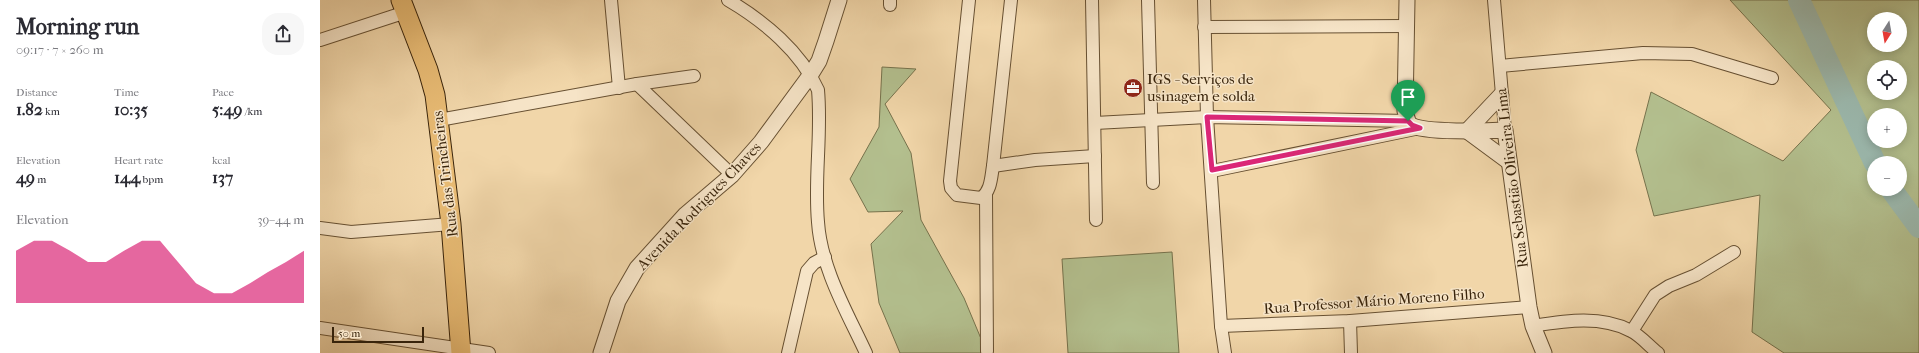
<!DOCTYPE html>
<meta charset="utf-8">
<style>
body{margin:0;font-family:"IM FELL French Canon",serif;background:#f7f7f7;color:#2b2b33;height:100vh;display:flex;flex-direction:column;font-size:15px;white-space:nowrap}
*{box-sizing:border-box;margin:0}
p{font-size:13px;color:#7c7c81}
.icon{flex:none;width:22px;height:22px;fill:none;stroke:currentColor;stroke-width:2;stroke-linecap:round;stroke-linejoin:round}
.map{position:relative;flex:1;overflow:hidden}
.panel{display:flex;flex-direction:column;background:#fff;width:320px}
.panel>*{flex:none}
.needle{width:26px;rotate:191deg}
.controls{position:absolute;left:1547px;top:12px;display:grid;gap:8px}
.controls a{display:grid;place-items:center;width:40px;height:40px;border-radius:50%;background:#fff;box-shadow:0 2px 10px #0003;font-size:20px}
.scale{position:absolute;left:12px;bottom:10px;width:92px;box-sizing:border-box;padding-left:4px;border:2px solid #39240b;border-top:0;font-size:11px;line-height:14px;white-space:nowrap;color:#39240b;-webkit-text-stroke:3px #f6e4c7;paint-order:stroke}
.pin{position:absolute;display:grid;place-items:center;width:34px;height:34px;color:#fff;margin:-41px -17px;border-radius:50% 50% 50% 0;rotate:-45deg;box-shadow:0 0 4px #0007}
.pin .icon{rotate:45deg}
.round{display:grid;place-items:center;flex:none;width:42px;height:42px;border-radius:16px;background:#f7f7f7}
.overview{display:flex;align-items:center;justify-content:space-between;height:68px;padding:0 16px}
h1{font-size:22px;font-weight:700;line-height:30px}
.stats{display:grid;grid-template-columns:repeat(3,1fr);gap:6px;height:68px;padding:4px 16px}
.stats div{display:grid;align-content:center}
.stats b{font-size:17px;font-weight:700}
.stats small{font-size:11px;font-weight:400}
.stats p{font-size:11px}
.chart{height:112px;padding:8px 16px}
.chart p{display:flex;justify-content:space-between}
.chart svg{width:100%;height:72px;margin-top:4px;fill:#db2777;opacity:.7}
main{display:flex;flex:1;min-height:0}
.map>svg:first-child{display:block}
.green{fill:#b3bf8e;stroke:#76724c;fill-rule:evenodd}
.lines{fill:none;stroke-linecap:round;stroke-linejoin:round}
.river{stroke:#9bb8ad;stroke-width:22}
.minor-casing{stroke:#675032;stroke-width:14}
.tertiary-casing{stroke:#675032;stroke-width:17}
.primary-casing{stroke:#39240b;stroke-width:21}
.minor{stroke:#f6e4c7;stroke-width:12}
.tertiary{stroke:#f6e4c7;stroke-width:15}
.primary{stroke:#e8bb74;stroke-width:19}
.route-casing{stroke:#fff;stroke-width:8}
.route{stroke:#db2777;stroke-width:5}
.labels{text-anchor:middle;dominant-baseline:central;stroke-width:3;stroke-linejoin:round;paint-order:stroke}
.poi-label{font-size:15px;fill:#39240b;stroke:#f6e4c7;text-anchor:start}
.street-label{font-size:15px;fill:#39240b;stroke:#f6e4c7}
</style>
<main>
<section class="panel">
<div class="overview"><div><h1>Morning run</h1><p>09:17 · 7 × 260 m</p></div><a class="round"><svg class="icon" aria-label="share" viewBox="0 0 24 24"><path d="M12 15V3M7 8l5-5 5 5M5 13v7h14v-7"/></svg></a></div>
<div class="stats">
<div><p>Distance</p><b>1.82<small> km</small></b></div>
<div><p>Time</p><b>10:35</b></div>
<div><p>Pace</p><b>5:49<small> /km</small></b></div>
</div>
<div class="stats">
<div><p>Elevation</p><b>49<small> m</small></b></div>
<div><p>Heart rate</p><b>144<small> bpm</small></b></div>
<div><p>kcal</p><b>137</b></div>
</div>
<div class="chart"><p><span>Elevation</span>39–44 m</p>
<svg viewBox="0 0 160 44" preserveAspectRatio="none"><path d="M0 44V12L10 6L20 6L30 12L40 19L50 19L60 12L70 6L80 6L90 19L100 32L110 38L120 38L130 32L140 25L150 19L160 12V44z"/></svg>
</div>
</section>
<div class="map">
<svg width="1599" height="353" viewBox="0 0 1599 353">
<rect width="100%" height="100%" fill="#f1d6a9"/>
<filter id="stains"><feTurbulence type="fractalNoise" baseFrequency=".005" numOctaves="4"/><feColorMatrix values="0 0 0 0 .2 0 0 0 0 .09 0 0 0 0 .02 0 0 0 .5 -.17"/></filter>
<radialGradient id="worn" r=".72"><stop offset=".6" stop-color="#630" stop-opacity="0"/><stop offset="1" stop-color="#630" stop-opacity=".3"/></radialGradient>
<g class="green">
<path d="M1410,0H1599V353H1464L1432,332L1440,195L1334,216L1316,150L1331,92L1463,161L1511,110ZM1554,19H1580V45H1554ZM1554,67H1580V93H1554ZM1554,115H1580V141H1554ZM1554,163H1580V189H1554Z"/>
<path d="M562,67L596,69L565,104L591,153L601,220L644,298L667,353H580L559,303L551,244L583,211L548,212L530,179L559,127Z"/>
<path d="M852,252L859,353H748L742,259Z"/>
</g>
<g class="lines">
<g class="river">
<path d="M1479,0L1555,163"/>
<path d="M1571,189L1599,227"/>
</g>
<g class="minor-casing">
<g id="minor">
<path d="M291,0L299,88"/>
<path d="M408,0C444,21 481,52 498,90C502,134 494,178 498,222C501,268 527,312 546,353"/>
<path d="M649,0L630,181L631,188L637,195L661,198C671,191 671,178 673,166L691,0"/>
<path d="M772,0L776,220"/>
<path d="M828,0L833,183"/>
<path d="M884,0L887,117L901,326L905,353"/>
<path d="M1174,0L1185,130"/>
<path d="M570,5V0"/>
<path d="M884,27L1087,26"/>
<path d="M0,40L86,12"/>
<path d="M1180,66L1323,53L1372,54L1452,78"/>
<path d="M317,84L412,175"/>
<path d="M119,120L317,84L374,76"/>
<path d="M775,123L887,117L1088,121"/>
<path d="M673,166L715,160L775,156"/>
<path d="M892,171L1100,128"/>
<path d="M666,194L667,351"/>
<path d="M0,228L31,232L131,224"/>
<path d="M1030,321L1031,353"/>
<path d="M901,326L1030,321L1209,307"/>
<path d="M1213,326C1245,321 1281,315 1311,331C1321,336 1329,346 1338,353"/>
<path d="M0,328L169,353"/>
<path d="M1312,331L1335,295L1349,286L1376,275L1414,252"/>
<path d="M468,353L487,271L494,263L505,257"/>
</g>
</g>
<g class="tertiary-casing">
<g id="tertiary">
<path d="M1087,0L1085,111C1087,116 1087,122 1091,125C1104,133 1167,131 1185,130L1209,307L1213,326L1224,353"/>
<path d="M1181,95L1147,131L1189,162"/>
<path d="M281,353L298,301L317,268L365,215L412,175L441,142L491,74L499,61L506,41L519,0"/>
</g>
</g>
<g class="primary-casing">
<path id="primary" d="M81,0L108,70L115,95L131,224L141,353"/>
</g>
<use href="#minor" class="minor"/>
<use href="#tertiary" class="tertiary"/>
<use href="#primary" class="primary"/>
</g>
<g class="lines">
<g class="route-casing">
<path id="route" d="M887,117L1088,121L1092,125L1100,128L892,170Z"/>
</g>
<use href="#route" class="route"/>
</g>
<defs>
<g id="office-disc" transform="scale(1)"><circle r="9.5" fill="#8f2418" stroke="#f6e4c7"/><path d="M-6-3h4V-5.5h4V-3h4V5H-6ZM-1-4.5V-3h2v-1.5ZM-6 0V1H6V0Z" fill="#fff"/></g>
</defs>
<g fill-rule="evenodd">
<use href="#office-disc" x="813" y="88"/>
</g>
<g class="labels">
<g class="poi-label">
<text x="827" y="79">IGS - Serviços de<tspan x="827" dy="17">usinagem e solda</tspan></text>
</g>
<g class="street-label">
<text transform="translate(125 174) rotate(-97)">Rua das Trincheiras</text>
<text transform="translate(1192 178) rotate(-97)">Rua Sebastião Oliveira Lima</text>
<text transform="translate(379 206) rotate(-46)">Avenida Rodrigues Chaves</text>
<text transform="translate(1054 301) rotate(-4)">Rua Professor Mário Moreno Filho</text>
</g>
</g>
<rect width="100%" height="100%" filter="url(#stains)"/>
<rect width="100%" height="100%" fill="url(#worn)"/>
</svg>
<div class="controls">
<a><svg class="needle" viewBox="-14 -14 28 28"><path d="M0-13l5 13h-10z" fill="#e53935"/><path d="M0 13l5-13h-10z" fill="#7c7c81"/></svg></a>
<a><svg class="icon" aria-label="locate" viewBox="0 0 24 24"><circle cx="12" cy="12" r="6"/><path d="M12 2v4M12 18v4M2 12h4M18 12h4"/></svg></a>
<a>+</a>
<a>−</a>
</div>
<div class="scale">50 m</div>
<div class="pin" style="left:1088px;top:121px;background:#1e9e55"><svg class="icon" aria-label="arrive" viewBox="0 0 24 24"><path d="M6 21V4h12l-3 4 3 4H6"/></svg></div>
</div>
</main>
